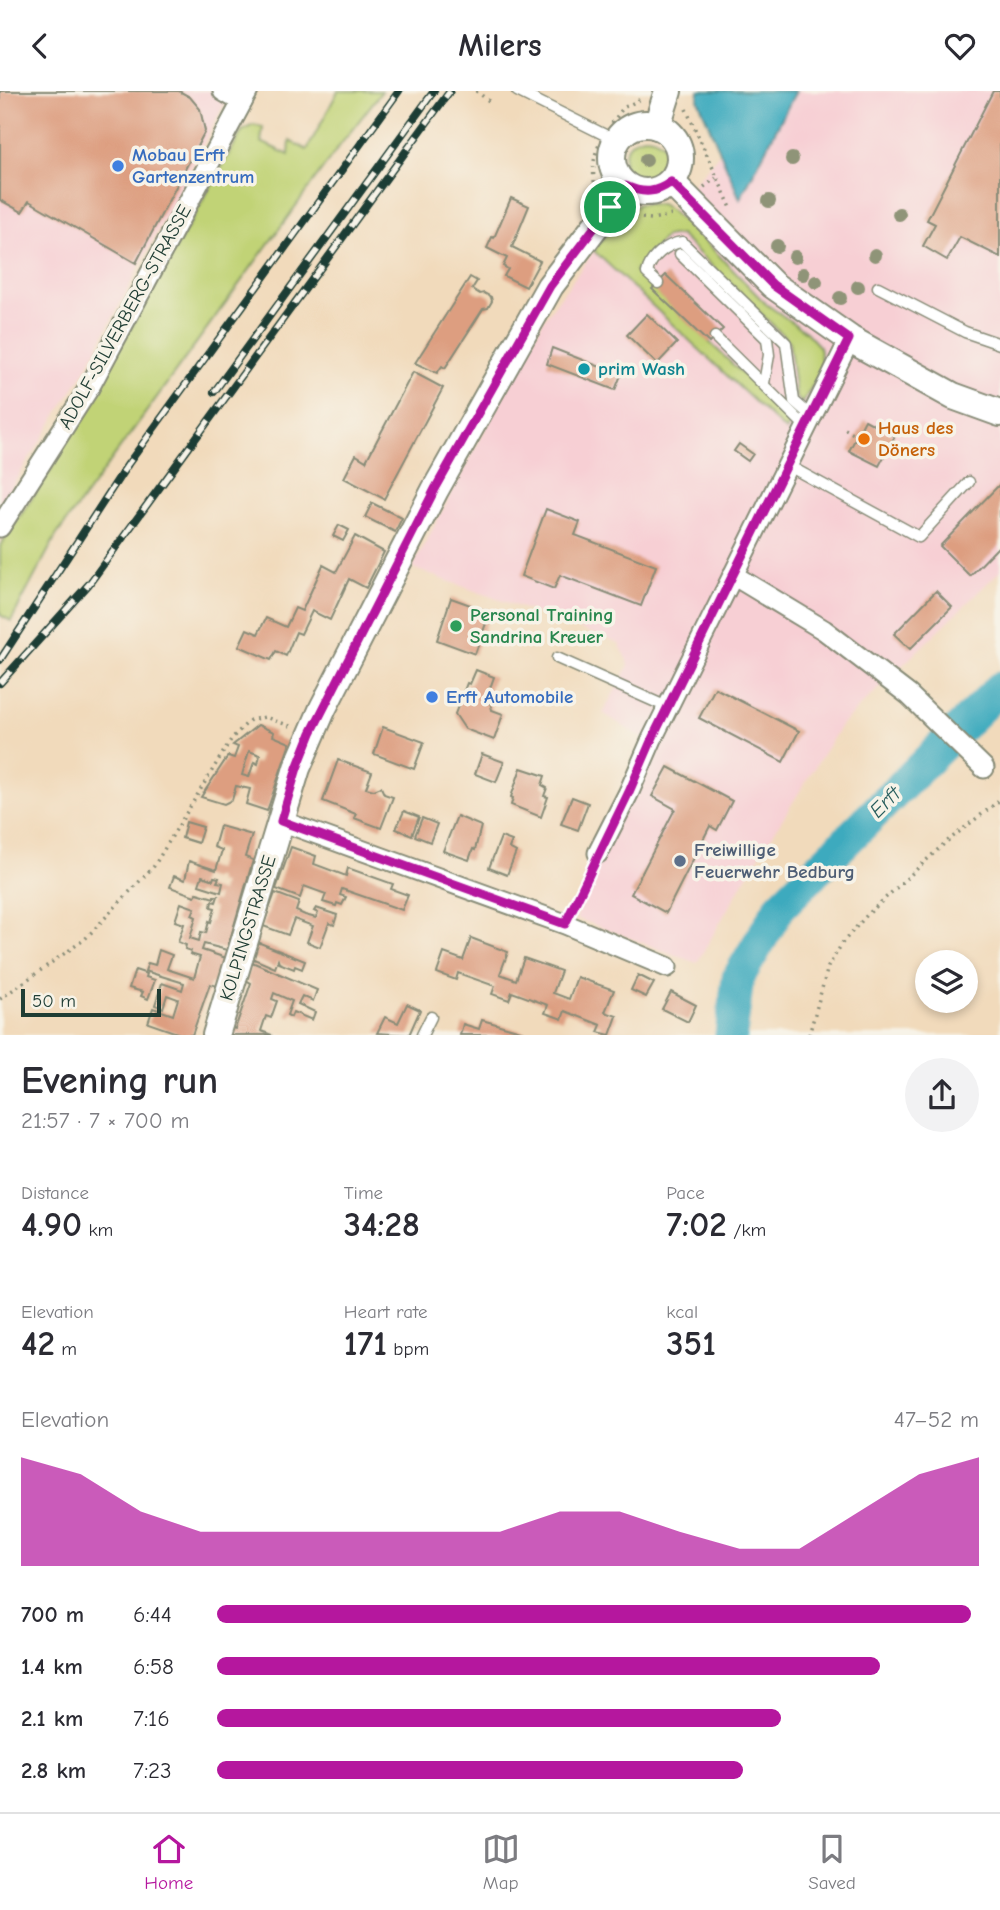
<!DOCTYPE html>
<meta charset="utf-8">
<style>
body{margin:0;font-family:"Comic Neue",sans-serif;background:#f2f2f3;color:#2b2b33;height:100vh;display:flex;flex-direction:column;font-size:26px;white-space:nowrap}
*{box-sizing:border-box;margin:0}
p{font-size:23px;color:#7c7c81}
.icon{flex:none;width:38px;height:38px;fill:none;stroke:currentColor;stroke-width:2;stroke-linecap:round;stroke-linejoin:round}
.map{position:relative;height:944px;overflow:hidden}
.drawer{display:flex;flex-direction:column;background:#fff;flex:1}
.drawer>*{flex:none}
.fabs{position:absolute;left:915px;top:859px;display:grid;gap:14px}
.fabs a{display:grid;place-items:center;width:63px;height:63px;border-radius:50%;background:#fff;box-shadow:0 4px 10px #0003;font-size:35px}
.scale{position:absolute;left:21px;bottom:18px;width:140px;box-sizing:border-box;padding-left:7px;border:4px solid #1f3d34;border-top:0;font-size:19px;line-height:24px;white-space:nowrap;color:#1f3d34;-webkit-text-stroke:5px #f7f3e8;paint-order:stroke}
.pin{position:absolute;display:grid;place-items:center;width:60px;height:60px;color:#fff;margin:-30px;border:4px solid #fff;border-radius:50%;box-shadow:0 2px 7px #0007}
.round{display:grid;place-items:center;flex:none;width:74px;height:74px;border-radius:37px;background:#f2f2f3}
.head{display:flex;align-items:center;justify-content:space-between;height:119px;padding:0 21px}
h1{font-size:38px;font-weight:700;line-height:52px}
.metrics{display:grid;grid-template-columns:repeat(3,1fr);gap:10px;height:119px;padding:7px 21px}
.metrics div{display:grid;align-content:center}
.metrics b{font-size:35px;font-weight:700}
.metrics small{font-size:19px;font-weight:400}
.metrics p{font-size:19px}
.chart{height:196px;padding:14px 21px}
.chart p{display:flex;justify-content:space-between}
.chart svg{width:100%;height:126px;margin-top:7px;fill:#b5179e;opacity:.7}
ul{padding:0 21px;list-style:none;font-size:23px}
li{display:grid;grid-template-columns:112px 84px 1fr;align-items:center;height:52px}
li i{height:18px;border-radius:9px;background:#b5179e}
header{display:flex;justify-content:space-between;align-items:center;height:91px;padding:0 21px;background:#fff;font-size:32px;font-weight:700}
.menu{display:flex;justify-content:space-around;align-items:center;height:98px;border-top:2px solid #e1e1e2;background:#fff;font-size:19px;color:#7c7c81}
.menu a{display:grid;justify-items:center;gap:4px}
.menu .on{color:#b5179e}
.map>svg:first-child{display:block}
.built{fill:#f7cfd4}
.green{fill:#c1d376;stroke:#708855;stroke-width:2}
.water{fill:#3eaabe;stroke:#2e7479;stroke-width:2}
.lines{fill:none;stroke-linecap:round;stroke-linejoin:round}
.river{stroke:#3eaabe;stroke-width:33}
.building{fill:#dd9e80;fill-rule:evenodd}
.lane-casing{stroke:#888c78;stroke-width:13}
.street-casing{stroke:#888c78;stroke-width:23}
.secondary-casing{stroke:#888c78;stroke-width:30}
.path{stroke:#888c78;stroke-width:3.5;stroke-dasharray:2 5;stroke-linecap:butt}
.lane{stroke:#fff;stroke-width:10}
.street{stroke:#fff;stroke-width:19}
.secondary{stroke:#fff;stroke-width:26}
.rail-casing{stroke:#1f3d34;stroke-width:8}
.rail{stroke:#f7f3e8;stroke-width:5;stroke-dasharray:16;stroke-linecap:butt}
.tree{fill:#8f9478}
.route-casing{stroke:#fff;stroke-width:14}
.route{stroke:#b5179e;stroke-width:9}
.shop-dot{fill:#3f7fe0;stroke:#f7f3e8;stroke-width:2.5}
.culture-dot{fill:#0f9aa8;stroke:#f7f3e8;stroke-width:2.5}
.food-dot{fill:#e8710a;stroke:#f7f3e8;stroke-width:2.5}
.leisure-dot{fill:#2e9e5b;stroke:#f7f3e8;stroke-width:2.5}
.service-dot{fill:#5c6f8a;stroke:#f7f3e8;stroke-width:2.5}
.labels{text-anchor:middle;dominant-baseline:central;stroke-width:7;stroke-linejoin:round;paint-order:stroke}
.shop-label{font-size:19px;font-weight:bold;fill:#366cbe;stroke:#f7f3e8;text-anchor:start}
.street-label{font-size:19px;fill:#1f3d34;stroke:#f7f3e8}
.culture-label{font-size:19px;font-weight:bold;fill:#0d838f;stroke:#f7f3e8;text-anchor:start}
.food-label{font-size:19px;font-weight:bold;fill:#c56008;stroke:#f7f3e8;text-anchor:start}
.leisure-label{font-size:19px;font-weight:bold;fill:#27864d;stroke:#f7f3e8;text-anchor:start}
.service-label{font-size:19px;font-weight:bold;fill:#4e5e75;stroke:#f7f3e8;text-anchor:start}
.water-label{font-size:21px;font-style:italic;fill:#285e5d;stroke:#f7f3e8}
</style>
<header><svg class="icon" aria-label="back" viewBox="0 0 24 24"><path d="M15 5l-7 7 7 7"/></svg>Milers<svg class="icon" aria-label="heart" viewBox="0 0 24 24"><path d="M12 20l-8-8c-3-5 5-10 8-4 3-6 11-1 8 4z"/></svg></header>
<div class="map">
<svg width="1000" height="944" viewBox="0 0 1000 944">
<rect width="100%" height="100%" fill="#f7f3e8"/>
<filter id="ink" filterUnits="userSpaceOnUse"><feTurbulence type="fractalNoise" baseFrequency=".0143" numOctaves="2"/><feDisplacementMap in="SourceGraphic" scale="14" xChannelSelector="R" yChannelSelector="G"/><feConvolveMatrix kernelMatrix="1 2 1 2 8 2 1 2 1" color-interpolation-filters="sRGB"/></filter>
<filter id="wash" filterUnits="userSpaceOnUse"><feTurbulence type="fractalNoise" baseFrequency=".00686" numOctaves="4" result="noise"/><feDisplacementMap in="SourceGraphic" scale="28" xChannelSelector="R" yChannelSelector="G"/><feGaussianBlur stdDeviation="1.57" result="paint"/><feColorMatrix in="noise" values="0 0 0 0 0 0 0 0 0 0 0 0 0 0 0 0 0 1.4 0 .05"/><feComposite in="paint" operator="in"/></filter>
<g filter="url(#wash)">
<rect width="100%" height="100%" fill="#f1dabb"/>
<g class="built">
<path d="M0,0H231L86,278L0,414Z"/>
<path d="M771,0H1000V480L842,633L746,786L697,872L576,827L646,650L603,622L629,574L619,552L412,477L543,230L594,160L619,183Z"/>
</g>
<g class="green">
<path d="M338,0H382L338,57L56,445L11,530L0,524V455L50,380L242,40L253,34L263,36L261,51L289,64L290,50L307,59Z"/>
<circle cx="646" cy="68" r="22"/>
<path d="M638,113H661L671,120L705,150L766,213L806,241L819,255L821,268V281L802,312L796,306L789,250L680,144L665,146L635,180L792,330L786,340L594,160L609,140Z"/>
</g>
<path class="water" d="M699,0H796L740,108L698,8Z"/>
<g class="lines">
<path class="river" d="M731,944L738,887L780,816L1000,597"/>
</g>
<g id="blocks">
<g class="building">
<path d="M0,0H179L190,6L200,18L205,40L136,172L29,110L22,121L0,109Z"/>
<path d="M993,0H1000V166L960,146L947,169L923,155L935,133L927,129Z"/>
<path d="M511,107L529,115L512,156L540,170L526,196L504,185L508,178L503,175L507,167L487,157L492,146L494,147Z"/>
<path d="M666,184L723,238L709,252L652,198Z"/>
<path d="M470,186L477,190L472,198L480,203L484,202L491,206L492,210L488,217L483,218L445,277L442,275L437,282L415,272Z"/>
<path d="M647,223L677,252L657,273L627,244Z"/>
<path d="M552,257L621,284L615,299L547,273Z"/>
<path d="M413,281L443,297L384,408L344,387L356,364L366,370Z"/>
<path d="M865,329L895,345L879,375L849,360Z"/>
<path d="M739,353L753,363L748,370L734,360Z"/>
<path d="M1000,393V454L970,485L940,455Z"/>
<path d="M372,412L402,427L395,441L365,426Z"/>
<path d="M546,418L580,431L575,444L656,475L641,515L560,484L554,498L521,485Z"/>
<path d="M339,434L349,439L343,450L333,445Z"/>
<path d="M355,445L384,461L366,497L349,488L330,529L312,520L301,543L296,541L286,565L276,560L271,569L239,555L247,538L258,543L266,527L286,536L295,517L302,520L323,474L336,481Z"/>
<path d="M936,500L952,516L910,558L894,543Z"/>
<path d="M451,507L490,521L475,563L437,549Z"/>
<path d="M476,579L494,586L489,600L493,602L490,611L492,619L503,623L494,649L465,638L455,623L467,592L470,593Z"/>
<path d="M715,597L799,640L783,671L699,627Z"/>
<path d="M258,634L274,641L273,645L290,652L267,720L246,713L250,698L236,695L232,709L224,713L201,706L228,665L234,667L238,656L233,654ZM249,660L260,664L258,673L254,671L249,686L242,684Z"/>
<path d="M383,636L424,651L414,678L374,663Z"/>
<path d="M482,663L504,671L496,691L475,683Z"/>
<path d="M338,669L372,681L366,697L374,699L381,696L384,703L393,706L381,737L354,727L356,723L323,710Z"/>
<path d="M668,676L732,710L717,739L710,735L666,822L631,803L675,718L652,705Z"/>
<path d="M521,677L545,685L542,694L547,697L544,705L548,706L541,726L511,714L513,707L511,706Z"/>
<path d="M572,706L588,712L578,739L561,733Z"/>
<path d="M404,720L419,726L412,744L396,738Z"/>
<path d="M457,725L481,735L475,759L473,758L469,769L443,760Z"/>
<path d="M422,727L437,733L430,751L415,745Z"/>
<path d="M186,731L203,736L198,752L182,747Z"/>
<path d="M220,735L252,744L245,766L253,769L227,859L204,853L202,859L226,867L217,895L210,893L192,944H183L148,932L153,917L173,924L178,908L167,904L163,917L155,914L162,892L182,899L184,892L145,880L148,872L155,874L159,859L172,864L167,878L194,887L200,866L190,863L191,860L185,858L186,854L178,851L184,833L175,830L181,812L195,817L192,824L196,826L190,847L199,850L201,841L206,842L209,830L211,831L215,817L211,816L212,810L216,811L218,805H214V807L197,802L195,805L170,796L174,785L185,789L189,770L216,779L222,759L214,756ZM202,785L213,789L214,786L219,787L217,791L223,792L221,801L199,794Z"/>
<path d="M501,746L512,750L509,757L516,761L507,784L489,777Z"/>
<path d="M291,756L316,765L314,773L346,785L348,777L393,793L391,798L408,804L402,819L342,798L340,804L346,806L342,814L337,812L336,815L323,811L326,803L304,795L300,807L276,798Z"/>
<path d="M275,802L299,811L296,820L305,824L316,827L318,822L314,820L316,817L337,824L334,834L329,832L320,856L307,851L313,835L294,828L288,844L263,835Z"/>
<path d="M471,847L508,861L500,883L516,889L524,867L561,880L553,902L569,908L577,886L614,899L605,921L617,925L610,944L598,941L601,934L565,920L562,928L554,925L545,922L548,914L512,901L509,909L492,903L495,895L458,882L456,889L437,882L444,862L463,869Z"/>
<path d="M255,850L305,870L302,878L295,875L294,878L279,872L278,869L275,877L249,866Z"/>
<path d="M252,871L317,899L313,910L302,905L298,913L315,921L312,929L293,921L291,926L287,924L292,910L274,902L272,908L277,910L271,927L266,925L261,940L272,944H228L230,936L235,938L251,892L246,889Z"/>
<path d="M135,879L147,883L146,886L155,889L148,908L141,905L143,901L129,897Z"/>
<path d="M638,884L654,892L646,906L631,899Z"/>
<path d="M671,901L696,914L688,931L662,918Z"/>
<path d="M407,913L420,919L409,944L377,942L385,926L398,932Z"/>
<path d="M482,929L524,941L523,944H460L463,933L479,938Z"/>
</g>
</g>
</g>
<g filter="url(#ink)">
<use href="#blocks" fill-opacity="0" stroke="#888c78" stroke-width="2"/>
<g class="lines">
<g class="lane-casing">
<g id="lane">
<path d="M517,0L617,50"/>
<path d="M680,163L767,248L769,264L764,292"/>
<path d="M658,192L647,182C650,166 667,153 682,151L786,252L794,310L811,325"/>
<path d="M878,196L965,241L1000,253"/>
<path d="M715,246L806,336"/>
<path d="M787,374L919,446L969,391"/>
<path d="M557,567L667,616"/>
<path d="M422,944L431,926"/>
</g>
</g>
<g class="street-casing">
<g id="street">
<path d="M223,0L242,11"/>
<path d="M0,436L89,297L248,0"/>
<path d="M733,484L824,539L909,604L984,677"/>
<path d="M281,730L565,833L667,876"/>
<path d="M598,762L629,701L652,648L850,248"/>
</g>
</g>
<g class="secondary-casing">
<g id="secondary">
<circle cx="646" cy="67" r="34"/>
<path d="M657,35L668,0"/>
<path d="M671,91L773,194L850,248L953,305L1000,322"/>
<path d="M216,944L297,677L323,617L435,399L550,195L626,95"/>
</g>
</g>
<g class="path">
<path d="M476,0L489,10"/>
<path d="M686,18L732,119"/>
<path d="M612,32L623,17L643,7"/>
<path d="M704,96L716,87"/>
<path d="M595,98C593,83 592,68 599,54"/>
<path d="M628,126L652,128L672,124"/>
<path d="M845,338L857,345"/>
<path d="M571,818L590,778"/>
<path d="M0,908L85,848L154,775L232,647L250,629L265,626L293,636"/>
<path d="M809,944L828,876L843,851L867,824L945,752L1000,709"/>
</g>
<use href="#lane" class="lane"/>
<use href="#street" class="street"/>
<use href="#secondary" class="secondary"/>
<g class="rail-casing">
<g id="rail">
<path d="M214,301L434,0"/>
<path d="M0,569L128,373L399,0"/>
<path d="M0,592L89,493L450,0"/>
</g>
</g>
<use href="#rail" class="rail"/>
</g>
<g class="tree">
<circle cx="792" cy="68" r="7"/>
<circle cx="646" cy="69" r="7"/>
<circle cx="769" cy="110" r="7"/>
<circle cx="899" cy="123" r="7"/>
<circle cx="777" cy="155" r="7"/>
<circle cx="875" cy="164" r="7"/>
<circle cx="795" cy="166" r="7"/>
<circle cx="803" cy="183" r="7"/>
<circle cx="816" cy="191" r="7"/>
<circle cx="858" cy="196" r="7"/>
<circle cx="840" cy="207" r="7"/>
</g>
</g>
<g class="lines" filter="url(#ink)">
<g class="route-casing">
<path id="route" d="M671,91L773,194L849,248L652,648L629,701L565,833L281,730L297,677L311,642L435,398L550,195L626,95C644,103 656,102 671,91Z"/>
</g>
<use href="#route" class="route"/>
</g>
<g class="shop-dot">
<circle cx="118" cy="75" r="7"/>
<circle cx="432" cy="606" r="7"/>
</g>
<circle class="culture-dot" cx="584" cy="278" r="7"/>
<circle class="food-dot" cx="864" cy="348" r="7"/>
<circle class="leisure-dot" cx="456" cy="535" r="7"/>
<circle class="service-dot" cx="680" cy="770" r="7"/>
<g class="labels">
<g class="shop-label">
<text x="132" y="64">Mobau Erft<tspan x="132" dy="22">Gartenzentrum</tspan></text>
<text x="446" y="606">Erft Automobile</text>
</g>
<g class="street-label">
<text transform="translate(125 226) rotate(-61)">ADOLF-SILVERBERG-STRASSE</text>
<text transform="translate(248 837) rotate(-73)">KOLPINGSTRASSE</text>
</g>
<g class="culture-label">
<text x="598" y="278">prim Wash</text>
</g>
<g class="food-label">
<text x="878" y="337">Haus des<tspan x="878" dy="22">Döners</tspan></text>
</g>
<g class="leisure-label">
<text x="470" y="524">Personal Training<tspan x="470" dy="22">Sandrina Kreuer</tspan></text>
</g>
<g class="service-label">
<text x="694" y="759">Freiwillige<tspan x="694" dy="22">Feuerwehr Bedburg</tspan></text>
</g>
<g class="water-label">
<text transform="translate(885 711) rotate(-45)">Erft</text>
</g>
</g>
</svg>
<div class="fabs">
<a><svg class="icon" aria-label="layers" viewBox="0 0 24 24"><path d="M12 4l9 5-9 5-9-5zM3 14l9 5 9-5"/></svg></a>
</div>
<div class="scale">50 m</div>
<div class="pin" style="left:610px;top:116px;background:#1e9e55"><svg class="icon" aria-label="arrive" viewBox="0 0 24 24"><path d="M6 21V4h12l-3 4 3 4H6"/></svg></div>
</div>
<section class="drawer">
<div class="head"><div><h1>Evening run</h1><p>21:57 · 7 × 700 m</p></div><a class="round"><svg class="icon" aria-label="share" viewBox="0 0 24 24"><path d="M12 15V3M7 8l5-5 5 5M5 13v7h14v-7"/></svg></a></div>
<div class="metrics">
<div><p>Distance</p><b>4.90<small> km</small></b></div>
<div><p>Time</p><b>34:28</b></div>
<div><p>Pace</p><b>7:02<small> /km</small></b></div>
</div>
<div class="metrics">
<div><p>Elevation</p><b>42<small> m</small></b></div>
<div><p>Heart rate</p><b>171<small> bpm</small></b></div>
<div><p>kcal</p><b>351</b></div>
</div>
<div class="chart"><p><span>Elevation</span>47–52 m</p>
<svg viewBox="0 0 160 44" preserveAspectRatio="none"><path d="M0 44V6L10 12L20 25L30 32L40 32L50 32L60 32L70 32L80 32L90 25L100 25L110 32L120 38L130 38L140 25L150 12L160 6V44z"/></svg>
</div>
<ul>
<li><b>700 m</b>6:44<i style="width:99%"></i></li>
<li><b>1.4 km</b>6:58<i style="width:87%"></i></li>
<li><b>2.1 km</b>7:16<i style="width:74%"></i></li>
<li><b>2.8 km</b>7:23<i style="width:69%"></i></li>
</ul>
</section>
<nav class="menu">
<a class="on"><svg class="icon" aria-label="home" viewBox="0 0 24 24"><path d="M3 11l9-7 9 7M6 9v11h12V9"/></svg>Home</a>
<a><svg class="icon" aria-label="map" viewBox="0 0 24 24"><path d="M3 6l6-2 6 2 6-2v14l-6 2-6-2-6 2zM9 4v14M15 6v14"/></svg>Map</a>
<a><svg class="icon" aria-label="saved" viewBox="0 0 24 24"><path d="M7 4h10v16l-5-4-5 4z"/></svg>Saved</a>
</nav>
